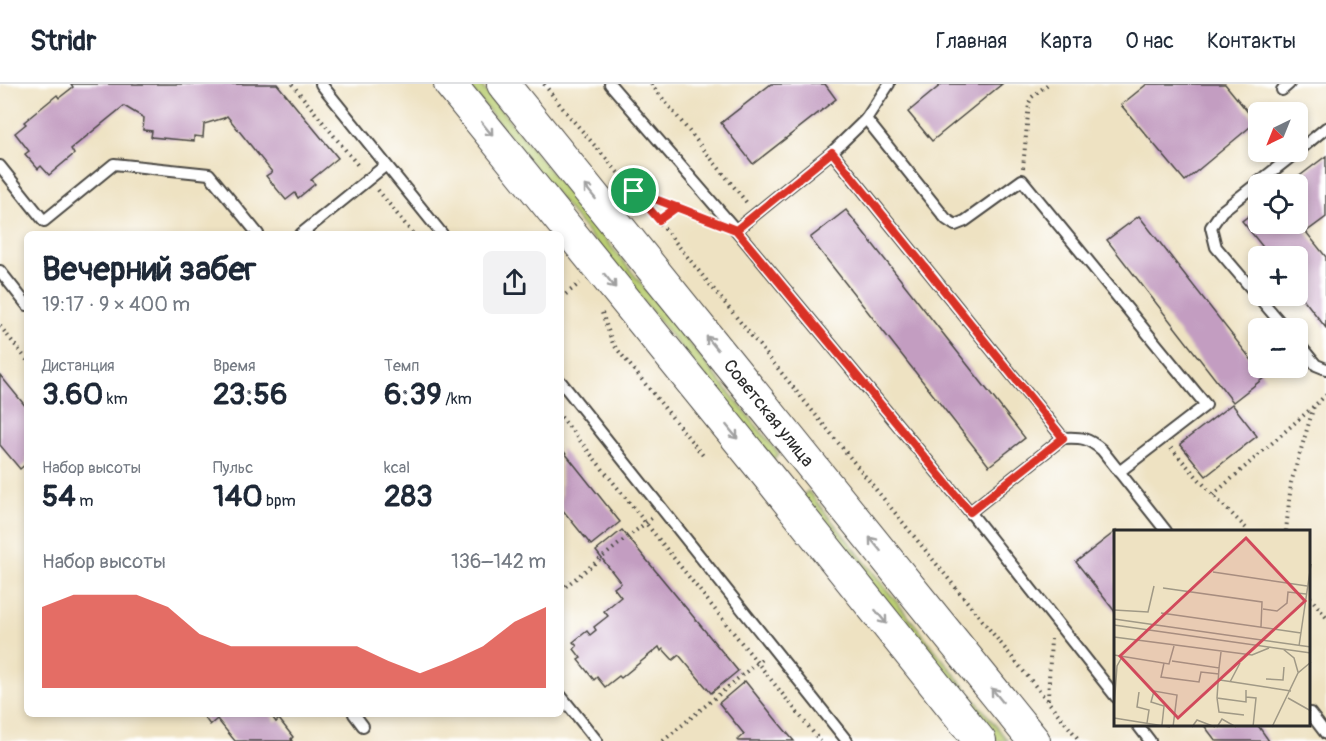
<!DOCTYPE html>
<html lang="ru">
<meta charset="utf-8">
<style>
body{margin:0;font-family:Pangolin,sans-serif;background:#f2f2f3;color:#1f2937;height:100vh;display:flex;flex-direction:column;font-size:22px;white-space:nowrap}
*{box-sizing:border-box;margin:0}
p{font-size:20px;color:#747a83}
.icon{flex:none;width:33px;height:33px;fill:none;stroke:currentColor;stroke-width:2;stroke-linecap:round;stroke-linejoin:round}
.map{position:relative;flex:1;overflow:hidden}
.details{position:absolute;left:24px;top:147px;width:540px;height:486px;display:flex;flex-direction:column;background:#fff;border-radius:9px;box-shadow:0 3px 9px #0003}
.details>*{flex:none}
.needle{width:39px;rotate:223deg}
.controls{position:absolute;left:1248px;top:18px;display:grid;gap:12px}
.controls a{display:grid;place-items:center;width:60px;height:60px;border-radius:9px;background:#fff;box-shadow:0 3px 9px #0003;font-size:30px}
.pin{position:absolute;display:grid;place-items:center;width:51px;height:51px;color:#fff;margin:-26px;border:3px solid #fff;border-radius:50%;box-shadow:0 2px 6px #0007}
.round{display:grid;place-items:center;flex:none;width:63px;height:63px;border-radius:9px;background:#f2f2f3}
.head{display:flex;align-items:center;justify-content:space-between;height:102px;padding:0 18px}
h1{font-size:33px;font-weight:700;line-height:45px}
.stats{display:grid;grid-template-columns:repeat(3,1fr);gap:9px;height:102px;padding:6px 18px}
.stats div{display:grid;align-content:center}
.stats b{font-size:30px;font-weight:700}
.stats small{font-size:16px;font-weight:400}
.stats p{font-size:16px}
.chart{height:168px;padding:12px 18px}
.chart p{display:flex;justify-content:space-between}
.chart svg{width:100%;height:108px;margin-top:6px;fill:#d93025;opacity:.7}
header{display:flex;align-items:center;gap:36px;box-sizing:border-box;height:84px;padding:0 30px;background:#fff;border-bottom:2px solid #e0e1e3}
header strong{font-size:28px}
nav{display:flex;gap:33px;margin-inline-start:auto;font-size:21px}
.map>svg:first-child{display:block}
.green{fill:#bace72;stroke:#727c4e;stroke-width:1.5}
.building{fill:#c39dc1}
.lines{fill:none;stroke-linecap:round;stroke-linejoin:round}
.service-casing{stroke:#484642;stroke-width:14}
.primary-casing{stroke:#484642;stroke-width:34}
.path{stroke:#484642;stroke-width:4;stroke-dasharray:1.5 4.5;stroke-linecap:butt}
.service{stroke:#fff;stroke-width:10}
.primary{stroke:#fff;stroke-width:32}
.oneway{stroke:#a0a0a0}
.route-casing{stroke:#fff;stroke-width:12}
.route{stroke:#d93025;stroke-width:8}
.labels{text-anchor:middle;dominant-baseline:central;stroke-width:5;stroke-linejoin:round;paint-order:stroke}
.street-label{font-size:18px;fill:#2b2b2b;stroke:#fff}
.inset-road{fill:none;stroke:#a09986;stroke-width:1.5}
.view{fill:#d1495b;fill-opacity:0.15;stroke:#d1495b;stroke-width:3}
.inset-edge{fill:none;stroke:#2b2b2b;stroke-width:3}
</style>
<header>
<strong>Stridr</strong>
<nav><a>Главная</a><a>Карта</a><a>О нас</a><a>Контакты</a></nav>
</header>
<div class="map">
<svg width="1326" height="657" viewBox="0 0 1326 657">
<rect width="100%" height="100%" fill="#fff"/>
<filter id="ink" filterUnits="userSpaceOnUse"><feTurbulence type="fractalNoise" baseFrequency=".0167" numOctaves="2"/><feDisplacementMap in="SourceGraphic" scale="12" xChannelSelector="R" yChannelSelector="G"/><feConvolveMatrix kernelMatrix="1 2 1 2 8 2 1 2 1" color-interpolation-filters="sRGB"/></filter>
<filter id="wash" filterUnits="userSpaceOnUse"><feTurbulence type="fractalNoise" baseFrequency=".008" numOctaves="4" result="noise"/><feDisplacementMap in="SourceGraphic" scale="24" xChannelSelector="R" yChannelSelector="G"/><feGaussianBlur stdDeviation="1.35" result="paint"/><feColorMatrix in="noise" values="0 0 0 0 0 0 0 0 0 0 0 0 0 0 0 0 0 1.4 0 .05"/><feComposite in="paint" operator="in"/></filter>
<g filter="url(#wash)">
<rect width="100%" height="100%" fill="#eee2c2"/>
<g class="green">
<path d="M467,0H480L779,370L772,376Z"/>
<path d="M808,407L1008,657H997L801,413Z"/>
</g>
<g id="blocks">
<g class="building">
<path d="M71,0H277L338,74L311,96L315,100L298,114L295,109L286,116L266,92L272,88L227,32L224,34L204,40L203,53L194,52V57L172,55L151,53L152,47L143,46L144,34L124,22L71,65L74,70L49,91L41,82L38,85L25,70L29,67L15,49L26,40L24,38L57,11L59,14L73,3Z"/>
<path d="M771,0H825L836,15L753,80L721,39Z"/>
<path d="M942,0H1002L932,57L908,28Z"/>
<path d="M1147,0H1225L1256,38L1185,97L1121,21Z"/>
<path d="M1326,72V133L1306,148L1326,173V244L1298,208V172H1270L1242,137L1258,125V140H1298V100H1289Z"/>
<path d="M846,126L1025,354L989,382L810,154Z"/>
<path d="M1139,132L1265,293L1233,318L1107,156Z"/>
<path d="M0,291L27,324V379L20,385L0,361Z"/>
<path d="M1232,320L1257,352L1206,392L1180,360Z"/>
<path d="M561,364L620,438L591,461L561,424Z"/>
<path d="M622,446L738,587L711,609L679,571L673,576L663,565L661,567L659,563L621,594L619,592L605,603L597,593L594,596L578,576L581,574L574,565L577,562L573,558L587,547L590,551L596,546L594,543L608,532L604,527L621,513L614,504L621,499L596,467Z"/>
<path d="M1116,447V529L1076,478Z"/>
<path d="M745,597L777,637L794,657H738L737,656L744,650L719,619Z"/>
<path d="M202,630H270L276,638L279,635L293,653L291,655L292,657H235L217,635L210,641Z"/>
<path d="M1203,640H1257L1269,657H1216Z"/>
</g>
</g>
</g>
<g filter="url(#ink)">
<use href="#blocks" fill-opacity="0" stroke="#484642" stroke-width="1.5"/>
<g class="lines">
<g class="service-casing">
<g id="service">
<path d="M321,0L442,150"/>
<path d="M610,0L736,146L970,428L1116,613"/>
<path d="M1282,6L1289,0"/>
<path d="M866,35L946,135L955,141L965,137L1022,96L1206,321L1119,388"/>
<path d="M1298,67L1326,44"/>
<path d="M832,68L866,35L889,0"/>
<path d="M0,82L44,137L114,80L209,90L258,150"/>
<path d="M736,146L832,68L1063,354"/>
<path d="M301,150L386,81"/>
<path d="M0,187L27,221"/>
<path d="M1285,244L1216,163L1211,143L1222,127L1297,68"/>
<path d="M1298,259L1316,281L1326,285"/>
<path d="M561,298L847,657"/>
<path d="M970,428L1063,354C1082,353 1088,354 1102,366L1166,447"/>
<path d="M561,612L597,657"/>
<path d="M1310,629L1326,650"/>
<path d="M354,630L363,642"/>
<path d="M1137,640L1150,657"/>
</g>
</g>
<g class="primary-casing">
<g id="primary">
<path d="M450,0L772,397L980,657"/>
<path id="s1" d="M503,0L1034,657"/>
</g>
</g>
<g class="path">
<path d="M292,0L360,84"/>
<path d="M544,0L564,26L634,107L704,134"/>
<path d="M651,0L747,119"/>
<path d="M1023,84L1029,19L1032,13L1048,0"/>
<path d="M378,106L413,150"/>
<path d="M634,107L1080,657"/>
<path d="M659,137L677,124"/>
<path d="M561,214L580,199"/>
<path d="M602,229L613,260L705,374"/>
<path d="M0,242L27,276"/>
<path d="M561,333L820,657"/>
<path d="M1171,364L1213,411L1249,447"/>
<path d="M1213,411L1314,322"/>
<path d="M1286,447L1291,399L1314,322L1326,311"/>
<path d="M561,506L653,433"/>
<path d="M1310,513L1326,533"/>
<path d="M1048,616L1051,555"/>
<path d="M663,657L764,573"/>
</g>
<use href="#service" class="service"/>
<use href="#primary" class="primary"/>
</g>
<defs><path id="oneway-shaft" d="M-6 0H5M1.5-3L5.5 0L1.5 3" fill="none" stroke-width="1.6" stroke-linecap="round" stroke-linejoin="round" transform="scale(1.5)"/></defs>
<g class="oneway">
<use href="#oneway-shaft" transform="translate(487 45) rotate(51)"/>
<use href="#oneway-shaft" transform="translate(590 108) rotate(-129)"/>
<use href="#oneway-shaft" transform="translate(610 197) rotate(51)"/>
<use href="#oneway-shaft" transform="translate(712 259) rotate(-129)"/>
<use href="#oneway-shaft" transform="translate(732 348) rotate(51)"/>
<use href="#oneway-shaft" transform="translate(875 460) rotate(-129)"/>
<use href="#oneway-shaft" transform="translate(881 533) rotate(51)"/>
<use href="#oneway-shaft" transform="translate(997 611) rotate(-129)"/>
</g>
</g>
<g class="lines" filter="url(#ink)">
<g class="route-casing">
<path id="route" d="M634,107L736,146L970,428L1063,354L832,68L736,146L677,123L659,136L634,107"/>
</g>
<use href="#route" class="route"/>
</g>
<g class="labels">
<g class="street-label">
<text stroke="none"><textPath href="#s1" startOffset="423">Советская улица</textPath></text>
</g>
</g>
<g transform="translate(1114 446)">
<rect width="196" height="196" fill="#eee2c2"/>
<path class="inset-road" d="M99,42L193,56M49,58L148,72L147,97M149,79L163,81L173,73L174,62L192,64M0,80L34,82L40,56M47,83L187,103M0,89L197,117M0,95L197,123M0,107L138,125L155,118M185,116L197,34M169,119L180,128L184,142M0,125L55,134L60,116M58,131L105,138L107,122M50,133L47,147L85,152L87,142L105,144M105,138L103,168L132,172V160M152,149L169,150L170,137M106,150L177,161M116,152L126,133M25,162L23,177L35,180L33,193M132,167L142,168L139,197M103,168L105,182L130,185M174,168L197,181M0,178L3,136L8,127M0,188L56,197M48,195L50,176L37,172L40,161L63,165L59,197M78,197L83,190L101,197M103,197L108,189L122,197M158,197L184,143L197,132"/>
<path class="view" d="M132,8L191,71L64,188L6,126Z"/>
<rect width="196" height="196" class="inset-edge"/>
</g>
</svg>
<div class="controls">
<a><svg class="needle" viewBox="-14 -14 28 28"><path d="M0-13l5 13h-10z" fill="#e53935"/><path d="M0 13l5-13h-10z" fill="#747a83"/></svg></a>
<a><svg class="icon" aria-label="locate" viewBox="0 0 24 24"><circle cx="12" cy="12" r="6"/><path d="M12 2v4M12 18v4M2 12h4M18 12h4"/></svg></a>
<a>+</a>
<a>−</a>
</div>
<div class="pin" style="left:634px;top:107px;background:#1e9e55"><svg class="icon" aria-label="arrive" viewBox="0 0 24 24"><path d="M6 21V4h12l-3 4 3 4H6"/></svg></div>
<section class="details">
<div class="head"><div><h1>Вечерний забег</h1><p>19:17 · 9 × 400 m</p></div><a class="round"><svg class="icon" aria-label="share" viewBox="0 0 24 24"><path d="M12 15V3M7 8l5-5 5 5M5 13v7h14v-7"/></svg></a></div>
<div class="stats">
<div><p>Дистанция</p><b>3.60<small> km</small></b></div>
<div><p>Время</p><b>23:56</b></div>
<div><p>Темп</p><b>6:39<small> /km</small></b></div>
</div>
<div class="stats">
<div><p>Набор высоты</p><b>54<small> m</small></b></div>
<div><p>Пульс</p><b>140<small> bpm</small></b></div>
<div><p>kcal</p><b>283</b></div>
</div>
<div class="chart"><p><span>Набор высоты</span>136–142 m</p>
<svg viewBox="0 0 160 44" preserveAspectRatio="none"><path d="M0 44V11L10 6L20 6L30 6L40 11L50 22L60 27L70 27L80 27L90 27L100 27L110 33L120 38L130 33L140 27L150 17L160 11V44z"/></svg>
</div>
</section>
</div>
